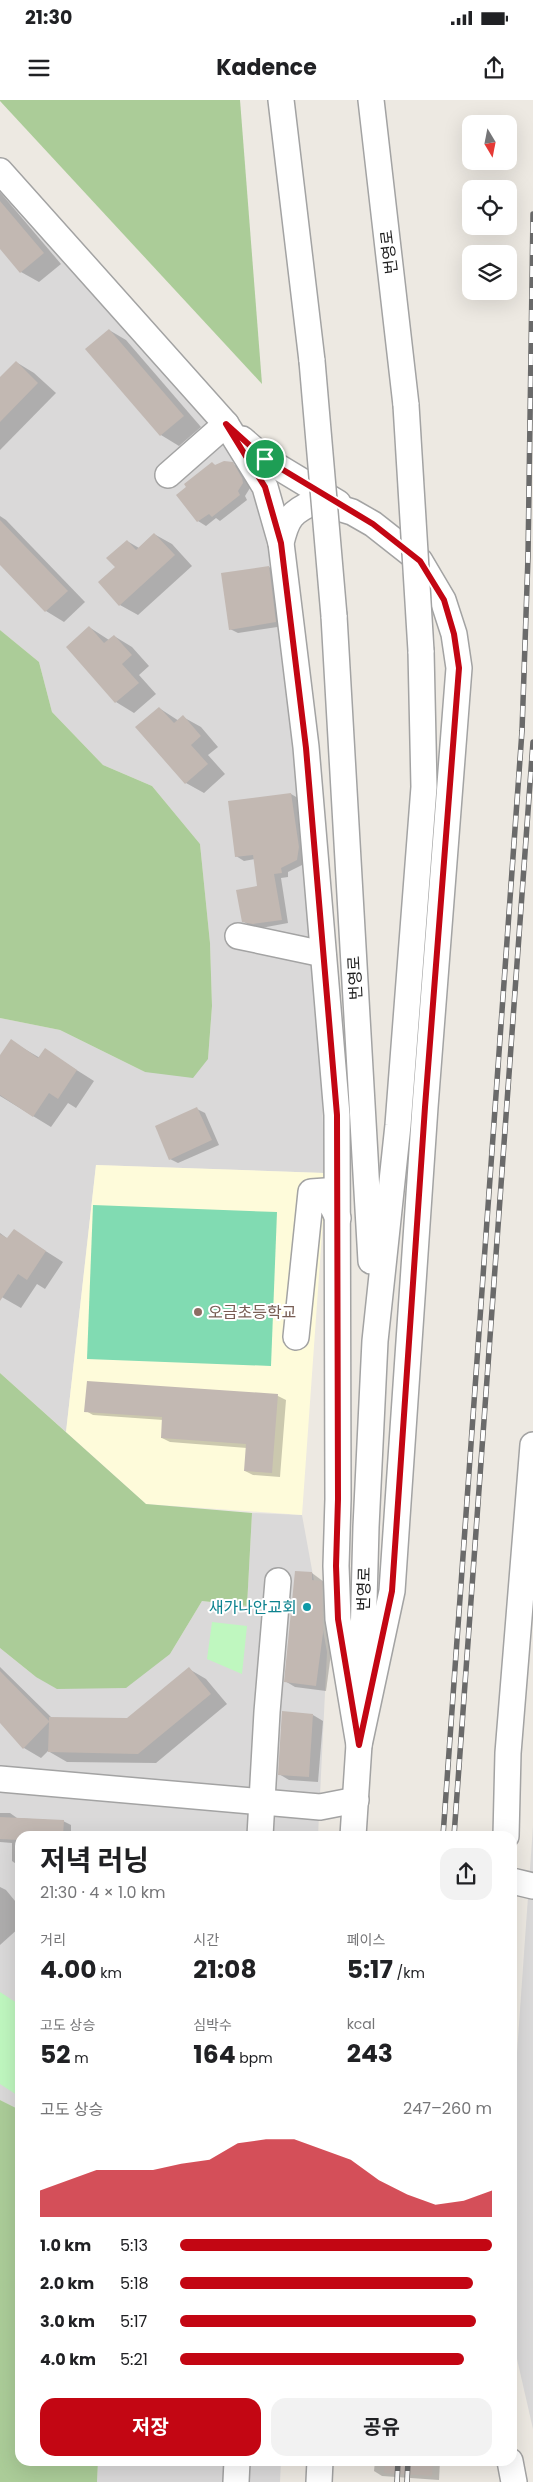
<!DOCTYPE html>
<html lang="ko">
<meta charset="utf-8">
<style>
body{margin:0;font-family:Poppins,"Noto Sans KR",sans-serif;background:#f2f2f2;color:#202124;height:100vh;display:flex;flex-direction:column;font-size:19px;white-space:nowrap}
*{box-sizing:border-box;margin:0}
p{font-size:16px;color:#757577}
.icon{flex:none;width:28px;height:28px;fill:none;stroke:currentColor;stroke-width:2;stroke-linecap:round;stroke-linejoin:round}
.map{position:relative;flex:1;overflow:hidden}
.side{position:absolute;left:15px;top:1731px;width:502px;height:635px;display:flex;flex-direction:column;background:#fff;border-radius:15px;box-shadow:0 5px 20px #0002}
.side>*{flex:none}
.needle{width:32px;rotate:170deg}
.controls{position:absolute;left:462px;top:15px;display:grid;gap:10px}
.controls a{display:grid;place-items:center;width:55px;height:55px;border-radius:10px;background:#fff;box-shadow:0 5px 20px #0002;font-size:25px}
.pin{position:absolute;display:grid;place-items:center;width:42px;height:42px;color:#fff;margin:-21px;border:2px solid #fff;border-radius:50%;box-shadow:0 1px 5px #0007}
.round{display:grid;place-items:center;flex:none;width:52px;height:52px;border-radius:15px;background:#f2f2f2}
.overview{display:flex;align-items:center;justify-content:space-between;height:85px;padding:0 25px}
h1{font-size:28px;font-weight:700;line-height:38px}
.stats{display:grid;grid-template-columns:repeat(3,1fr);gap:8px;height:85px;padding:5px 25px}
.stats div{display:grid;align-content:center}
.stats b{font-size:25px;font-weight:700}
.stats small{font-size:14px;font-weight:400}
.stats p{font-size:14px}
.chart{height:140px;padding:10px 25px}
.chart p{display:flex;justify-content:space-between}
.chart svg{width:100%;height:90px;margin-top:5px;fill:#c30613;opacity:.7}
.action{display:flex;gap:10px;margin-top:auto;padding:10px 25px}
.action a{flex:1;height:58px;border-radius:15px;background:#c30613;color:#fff;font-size:20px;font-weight:700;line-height:58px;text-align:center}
.action a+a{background:#f2f2f2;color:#202124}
ul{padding:0 25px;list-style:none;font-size:16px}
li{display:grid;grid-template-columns:80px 60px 1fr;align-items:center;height:38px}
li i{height:12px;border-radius:6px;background:#c30613}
.status{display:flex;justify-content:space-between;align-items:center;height:35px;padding:0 25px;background:#fff;direction:ltr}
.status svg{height:14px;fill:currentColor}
header{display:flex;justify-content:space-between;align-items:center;height:65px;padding:0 25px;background:#fff;font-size:22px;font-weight:700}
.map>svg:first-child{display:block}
.residential{fill:#dad9d9}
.education{fill:#fefbda}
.forest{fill:#abcc98}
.park{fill:#bff7bf}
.pitch{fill:#81dbb2}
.shadow{fill:#0003}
.building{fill:#c2b8b2}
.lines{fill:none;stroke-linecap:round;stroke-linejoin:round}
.minor-casing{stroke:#a3a3a3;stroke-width:28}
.minor{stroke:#fff;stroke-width:25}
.rail-casing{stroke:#6a6a6a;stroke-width:5.5}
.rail{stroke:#fff;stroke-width:4;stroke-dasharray:11;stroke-linecap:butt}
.minor-bridge-casing{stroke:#a3a3a3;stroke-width:28;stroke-linecap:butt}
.minor-bridge{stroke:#fff;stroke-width:25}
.route-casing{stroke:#fff;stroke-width:10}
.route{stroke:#c30613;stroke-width:6}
.education-dot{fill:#8d6e63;stroke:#fff;stroke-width:2}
.culture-dot{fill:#0f9aa8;stroke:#fff;stroke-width:2}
.labels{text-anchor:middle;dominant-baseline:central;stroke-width:4;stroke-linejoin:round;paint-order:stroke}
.street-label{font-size:16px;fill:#1c1c1c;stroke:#fff}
.education-label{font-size:16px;fill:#785e54;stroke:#fff;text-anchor:start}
.culture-label{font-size:16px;fill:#0d838f;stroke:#fff;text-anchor:end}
</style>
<div class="status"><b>21:30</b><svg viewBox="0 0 49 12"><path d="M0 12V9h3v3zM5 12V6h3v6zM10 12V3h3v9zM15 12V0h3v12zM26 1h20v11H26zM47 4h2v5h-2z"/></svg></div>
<header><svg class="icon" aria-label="menu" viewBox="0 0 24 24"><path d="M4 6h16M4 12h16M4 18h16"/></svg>Kadence<svg class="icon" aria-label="share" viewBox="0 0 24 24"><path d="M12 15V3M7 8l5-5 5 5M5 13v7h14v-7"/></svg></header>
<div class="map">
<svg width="533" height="2382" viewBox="0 0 533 2382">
<rect width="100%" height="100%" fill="#ede9e2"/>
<g class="residential">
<path d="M0,79L247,360L269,435L319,856L324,1073L96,1065L66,1332L0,1273V918L60,930L145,972L208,959L212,906L210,843L200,744L152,686L103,665L52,612L39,562L0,530Z"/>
<path d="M252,1413L302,1415L327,1552L318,1736H20V2010L0,2000V1548L36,1577L170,1554L202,1501L247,1506Z"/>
<path d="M533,1726V2329L517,2259L513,2216L512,2023Z"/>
<path d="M98,2361H281L280,2382H97Z"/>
</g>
<path class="education" d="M96,1065L324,1073L325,1091L302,1415L146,1404L66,1332Z"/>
<g class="forest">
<path d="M0,0H240L262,284L0,1Z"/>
<path d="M0,530L39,562L52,612L103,665L152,686L200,744L210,843L212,906L208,959L193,978L145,972L60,930L0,918Z"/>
<path d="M0,1273L146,1404L252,1413L247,1506L202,1501L170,1554L126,1588L57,1589L36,1577L0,1548Z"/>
<path d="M0,2000L20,2010V2361H98L97,2382H0Z"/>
</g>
<g class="park">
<path d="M212,1522L247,1526L242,1574L207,1559Z"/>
<path d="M0,1892L20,1905V1997L0,1984Z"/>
</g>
<path class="pitch" d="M93,1105L277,1112L271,1266L87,1259Z"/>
<g class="shadow">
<path d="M0,92L61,164L39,182L21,172L0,147Z"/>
<path d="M109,230L126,240L201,327L179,346L161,335L87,249Z"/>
<path d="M16,262L34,273L56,293L0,350V279Z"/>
<path d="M212,363L216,366L232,364L241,368L250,383V388L245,396L247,400L220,421L216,418L206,426L198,421L178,395Z"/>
<path d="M0,416L6,420L85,502L64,522L46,511L0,463Z"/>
<path d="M154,434L172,444L192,466L138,515L120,505L116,467L127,441L139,448Z"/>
<path d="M269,467L277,472L284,526L238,533L230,529Z"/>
<path d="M89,527L109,540L114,536L132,547L149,566L139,575L156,594L134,613L116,602L67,547Z"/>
<path d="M159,608L179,621L183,617L201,627L218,647L208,655L225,674L204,693L186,683Z"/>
<path d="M291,694L298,698L304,764L288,772V777L281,778L288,823L261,828L250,826L243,821L259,787L255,759L244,761L236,756L229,702Z"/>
<path d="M11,941L40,958L45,950L94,981L76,1008L68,1003L51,1027L0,996V957Z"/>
<path d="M197,1009L205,1013L219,1045L178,1063L170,1059Z"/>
<path d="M14,1131L63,1162L45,1189L37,1184L21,1208L0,1196V1133L8,1139Z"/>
<path d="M278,1296L286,1300L280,1377L253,1375L245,1371L247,1348L170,1342L162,1338L163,1320L93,1315L86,1311Z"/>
<path d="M312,1473L332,1488L333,1539L326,1591L295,1587L285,1581Z"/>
<path d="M0,1567L52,1618L127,1619L189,1569L206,1579L227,1604L156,1663L67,1662L48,1651L41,1658L24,1648L0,1621Z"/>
<path d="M313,1615L323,1621L318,1682L289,1680L279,1674Z"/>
<path d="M0,1713H10L17,1718L63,1721L71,1725V1736H20L19,1766L12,1761V1743L0,1742Z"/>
<path d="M0,1787L6,1790L20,1807V1827L0,1845Z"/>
<path d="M375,2361H440L439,2380L382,2376L374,2371Z"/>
</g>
<g class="building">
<path d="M0,101L44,153L20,173L0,149Z"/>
<path d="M109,229L184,316L160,336L85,249Z"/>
<path d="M16,261L38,283L0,322V277Z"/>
<path d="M224,361L233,362L242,378L243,383L238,391L240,395L212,417L209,414L197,422L176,395L186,387L184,384L212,362L215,365Z"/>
<path d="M0,420L68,491L45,512L0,465Z"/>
<path d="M154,433L175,455L119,506L98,482L115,467L106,458L127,440L136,450Z"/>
<path d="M269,466L276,522L229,530L221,473Z"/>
<path d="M89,526L104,543L114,535L132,555L122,564L139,583L115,603L66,547Z"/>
<path d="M159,607L174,623L183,615L201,636L191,645L208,664L185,684L135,627Z"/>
<path d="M291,693L299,747L297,760L281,768L282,773L274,774L282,820L253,824L242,822L236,790L257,786L253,755L235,757L228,701Z"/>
<path d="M11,939L38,958L45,948L77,970L58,999L49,993L33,1017L0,995V955Z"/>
<path d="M197,1007L212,1040L169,1060L155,1026Z"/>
<path d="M14,1129L46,1151L27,1180L18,1174L0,1201V1134L7,1138Z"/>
<path d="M87,1281L278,1294L272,1373L244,1371L246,1344L161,1338L162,1317L84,1312Z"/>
<path d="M295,1471L312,1472V1480L322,1481L323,1533L316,1586L284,1582Z"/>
<path d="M189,1567L211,1594L138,1654L48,1652L49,1622L23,1649L0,1623V1571L49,1621V1617L127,1618Z"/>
<path d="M282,1611L313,1614L309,1677L278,1675Z"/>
<path d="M0,1717L64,1720L63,1736H20V1740L0,1739Z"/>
<path d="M385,2361H433L432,2376L384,2373Z"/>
</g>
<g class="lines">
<g class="minor-casing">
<g id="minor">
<path d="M281,0L312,261"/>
<path d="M371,0L406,305"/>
<path d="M0,71L226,324L265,387L281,443"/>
<path d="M242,339L265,359L338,403"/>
<path d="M168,375L226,324"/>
<path d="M316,401L352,412L373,424L420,461L443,500L454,534L459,568L425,1007L392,1491L359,1645L338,1519L336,1466L338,1399L337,1015L306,647L281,443C287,418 291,412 316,401Z"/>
<path d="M334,516L371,1161"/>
<path d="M238,836L323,854"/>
<path d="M296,1237L311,1092L325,1091L338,1118"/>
<path d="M362,1577L366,1427L375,1241L398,1025L424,687L421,551"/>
<path d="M0,1679L320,1707L356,1700"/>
<path d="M260,1736L267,1612L278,1481"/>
<path d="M353,1736L360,1629"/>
<path d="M506,1736L508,1653L533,1345"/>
<path d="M512,1781L533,1786"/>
<path d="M510,2361L514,2382"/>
<path d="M236,2382L237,2361"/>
<path d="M319,2382L320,2361"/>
</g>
</g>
<use href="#minor" class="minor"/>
<g class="rail-casing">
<g id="rail">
<path d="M443,1736L522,631L528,457L533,114"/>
<path d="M454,1736L533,642"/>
<path d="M397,2382L398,2361"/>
<path d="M407,2382L408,2361"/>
</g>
</g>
<use href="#rail" class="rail"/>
<g class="minor-bridge-casing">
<g id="minor-bridge">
<path d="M312,261L334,516"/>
<path d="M406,305L421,551"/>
</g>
</g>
<use href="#minor-bridge" class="minor-bridge"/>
</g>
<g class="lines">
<g class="route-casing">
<path id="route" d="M226,324L265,359L373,424L420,461L444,500L454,534L459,568L425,1007L392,1491L359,1645L338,1519L336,1466L338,1399L337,1015L306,648L281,443L265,387Z"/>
</g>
<use href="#route" class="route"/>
</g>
<circle class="education-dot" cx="198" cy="1212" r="5"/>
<circle class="culture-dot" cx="307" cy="1507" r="5"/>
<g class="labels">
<g class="street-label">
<text transform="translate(389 152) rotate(-97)">번영로</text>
<text transform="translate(355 878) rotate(-93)">번영로</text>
<text transform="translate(364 1489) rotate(-89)">번영로</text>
</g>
<g class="education-label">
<text x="208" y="1212">오금초등학교</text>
</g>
<g class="culture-label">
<text x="297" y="1507">새가나안교회</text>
</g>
</g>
</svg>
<div class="controls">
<a><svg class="needle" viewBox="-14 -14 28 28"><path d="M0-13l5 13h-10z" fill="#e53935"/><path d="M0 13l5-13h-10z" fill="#757577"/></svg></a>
<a><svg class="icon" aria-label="locate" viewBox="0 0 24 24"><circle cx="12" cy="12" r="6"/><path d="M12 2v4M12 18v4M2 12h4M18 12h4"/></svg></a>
<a><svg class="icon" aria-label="layers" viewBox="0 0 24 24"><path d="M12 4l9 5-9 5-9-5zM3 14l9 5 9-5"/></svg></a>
</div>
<div class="pin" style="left:265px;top:359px;background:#1e9e55"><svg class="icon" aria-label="arrive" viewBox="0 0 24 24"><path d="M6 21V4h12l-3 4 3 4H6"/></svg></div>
<section class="side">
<div class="overview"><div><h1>저녁 러닝</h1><p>21:30 · 4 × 1.0 km</p></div><a class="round"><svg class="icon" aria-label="share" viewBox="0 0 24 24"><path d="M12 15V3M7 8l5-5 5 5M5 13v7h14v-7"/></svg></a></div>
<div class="stats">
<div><p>거리</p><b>4.00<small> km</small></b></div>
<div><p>시간</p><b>21:08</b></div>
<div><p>페이스</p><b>5:17<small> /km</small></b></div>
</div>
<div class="stats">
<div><p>고도 상승</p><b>52<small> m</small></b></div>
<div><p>심박수</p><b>164<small> bpm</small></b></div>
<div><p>kcal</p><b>243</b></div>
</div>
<div class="chart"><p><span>고도 상승</span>247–260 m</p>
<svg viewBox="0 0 160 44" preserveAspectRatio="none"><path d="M0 44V31L10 26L20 21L30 21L40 21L50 18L60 16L70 8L80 6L90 6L100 11L110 16L120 26L130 33L140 38L150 36L160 31V44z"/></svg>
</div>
<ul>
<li><b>1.0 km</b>5:13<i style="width:100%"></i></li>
<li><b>2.0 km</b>5:18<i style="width:94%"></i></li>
<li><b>3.0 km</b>5:17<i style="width:95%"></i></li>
<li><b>4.0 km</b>5:21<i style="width:91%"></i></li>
</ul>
<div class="action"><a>저장</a><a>공유</a></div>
</section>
</div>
